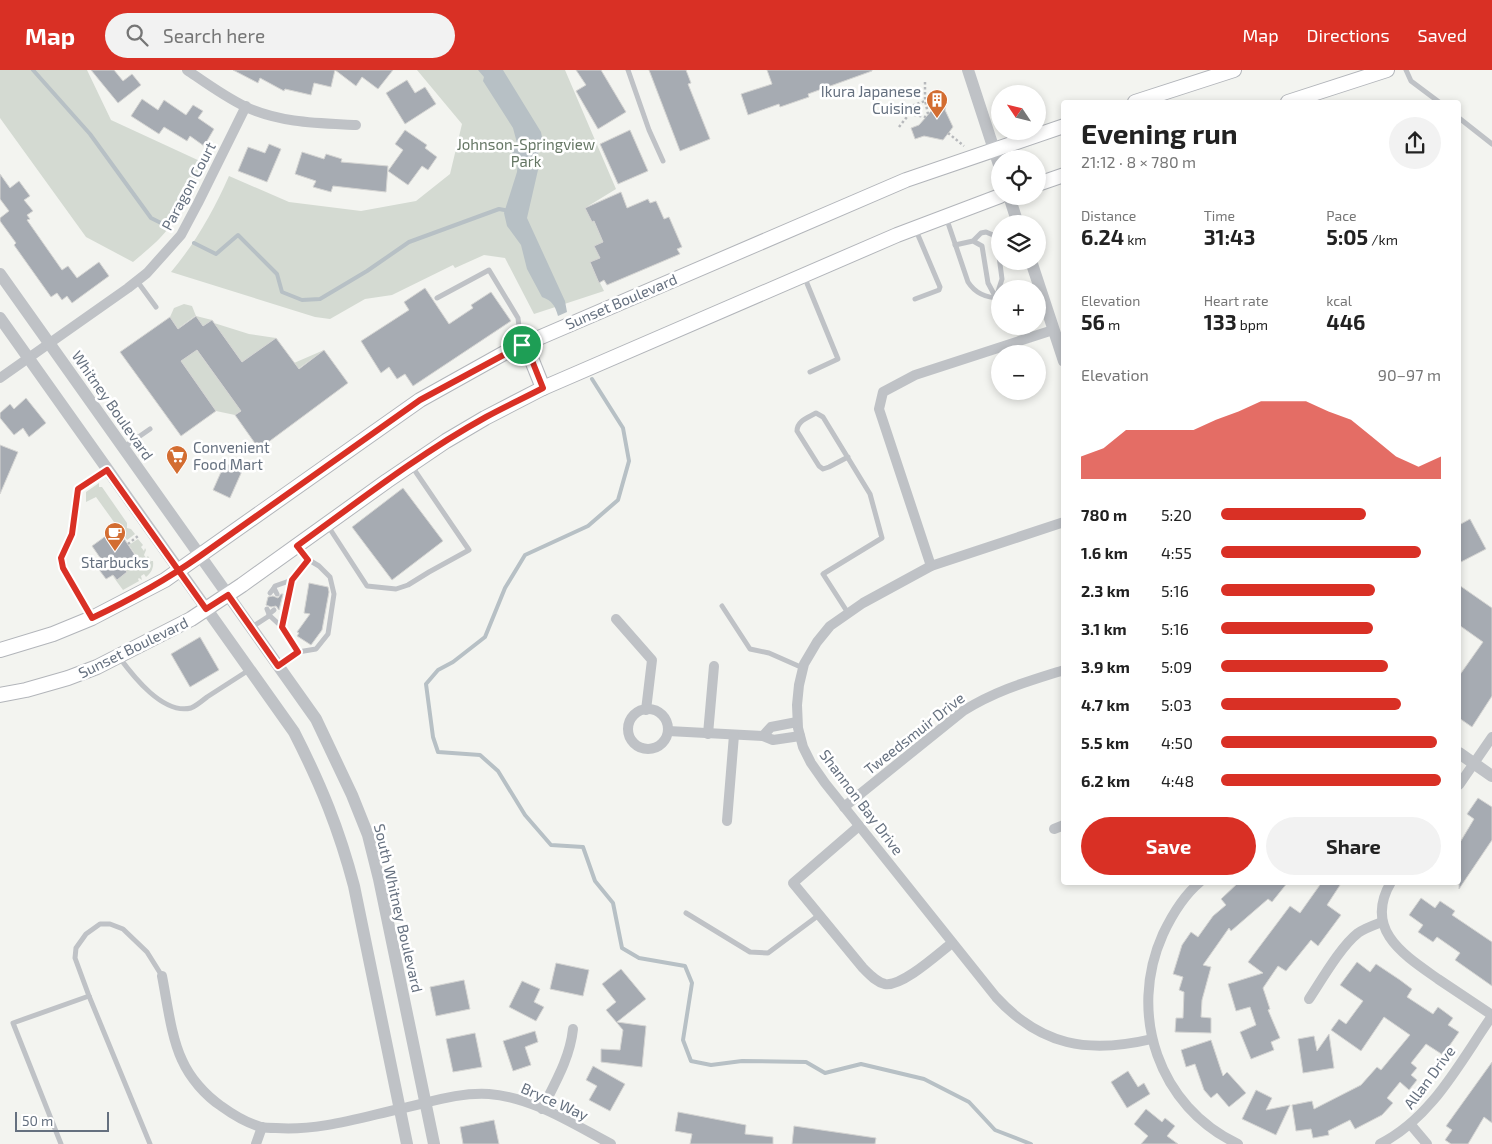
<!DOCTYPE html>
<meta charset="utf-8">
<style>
body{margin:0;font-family:"Exo 2",sans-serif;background:#f2f2f2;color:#222;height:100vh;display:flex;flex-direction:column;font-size:19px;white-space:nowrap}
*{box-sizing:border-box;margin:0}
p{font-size:16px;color:#767676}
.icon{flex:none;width:28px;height:28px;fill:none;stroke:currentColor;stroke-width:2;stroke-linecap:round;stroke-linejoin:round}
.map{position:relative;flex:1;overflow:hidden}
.details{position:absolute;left:1061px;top:30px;width:400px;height:785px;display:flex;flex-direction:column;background:#fff;border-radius:5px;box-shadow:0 2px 8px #0003}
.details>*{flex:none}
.needle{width:32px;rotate:305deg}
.tools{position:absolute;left:991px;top:15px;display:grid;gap:10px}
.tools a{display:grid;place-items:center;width:55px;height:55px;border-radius:50%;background:#fff;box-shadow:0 2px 8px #0003;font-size:25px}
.scale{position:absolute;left:15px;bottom:12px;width:94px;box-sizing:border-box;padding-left:5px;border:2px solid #65707f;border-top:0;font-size:14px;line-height:18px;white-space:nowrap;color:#65707f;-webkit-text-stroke:4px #fff;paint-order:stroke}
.pin{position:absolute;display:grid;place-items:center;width:42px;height:42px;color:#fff;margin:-21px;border:2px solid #fff;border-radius:50%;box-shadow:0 1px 5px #0007}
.round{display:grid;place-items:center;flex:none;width:52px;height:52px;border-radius:26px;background:#f2f2f2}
.summary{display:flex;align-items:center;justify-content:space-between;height:85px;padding:0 20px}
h1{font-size:28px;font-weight:700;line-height:38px}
.metrics{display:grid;grid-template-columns:repeat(3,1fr);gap:8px;height:85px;padding:5px 20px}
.metrics div{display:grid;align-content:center}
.metrics b{font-size:21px;font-weight:700}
.metrics small{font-size:14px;font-weight:400}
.metrics p{font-size:14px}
.chart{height:140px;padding:10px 20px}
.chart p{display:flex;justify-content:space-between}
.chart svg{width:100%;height:90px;margin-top:5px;fill:#d93025;opacity:.7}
.action{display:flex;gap:10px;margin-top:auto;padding:10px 20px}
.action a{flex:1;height:58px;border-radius:30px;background:#d93025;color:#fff;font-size:20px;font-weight:700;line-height:58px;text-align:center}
.action a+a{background:#f2f2f2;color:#222}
ul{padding:0 20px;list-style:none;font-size:16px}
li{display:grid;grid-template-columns:80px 60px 1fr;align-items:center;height:38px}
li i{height:12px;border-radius:6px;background:#d93025}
header{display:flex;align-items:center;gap:30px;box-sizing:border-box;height:70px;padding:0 25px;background:#d93025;color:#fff}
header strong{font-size:24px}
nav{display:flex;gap:28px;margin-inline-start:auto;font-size:18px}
.search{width:350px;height:45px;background:#f2f2f2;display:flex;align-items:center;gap:12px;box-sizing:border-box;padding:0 18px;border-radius:28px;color:#767676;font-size:19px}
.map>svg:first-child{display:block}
.green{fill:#d4dad2}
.water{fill:#b7c0c5}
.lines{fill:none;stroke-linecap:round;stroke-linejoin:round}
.stream{stroke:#b7c0c5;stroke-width:4}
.building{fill:#a6abb2;stroke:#d5d5d3}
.secondary-casing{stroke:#b2b5ba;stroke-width:16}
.path{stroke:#b7b9bc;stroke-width:2.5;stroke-dasharray:2.5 2.5;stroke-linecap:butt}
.service{stroke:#bfc2c6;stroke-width:5}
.minor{stroke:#bfc2c6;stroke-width:10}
.tertiary{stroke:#bfc2c6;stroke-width:12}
.secondary{stroke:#fff;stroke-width:14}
.route-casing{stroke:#fff;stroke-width:10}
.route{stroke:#d93025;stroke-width:6}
.labels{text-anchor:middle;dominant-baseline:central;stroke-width:5;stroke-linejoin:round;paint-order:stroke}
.poi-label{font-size:15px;fill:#65707f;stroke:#fff;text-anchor:end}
.park-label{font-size:15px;fill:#657664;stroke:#fff}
.street-label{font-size:15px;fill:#65707f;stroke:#fff}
</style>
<header>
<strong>Map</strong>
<div class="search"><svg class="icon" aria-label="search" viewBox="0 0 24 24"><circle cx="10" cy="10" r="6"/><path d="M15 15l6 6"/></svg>Search here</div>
<nav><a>Map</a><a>Directions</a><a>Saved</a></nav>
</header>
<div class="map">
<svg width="1492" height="1074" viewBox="0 0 1492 1074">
<rect width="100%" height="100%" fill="#f3f4f0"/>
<g class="green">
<path d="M0,0H87L111,50L202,92C193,114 184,136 170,156C160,170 146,181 133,192L86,167L0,48Z"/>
<path d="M417,0H565L616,119L585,138L592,152L594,151L603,172L595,176L600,188L590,193L604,221L534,244L505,188L484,185L455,198L453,195L392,225L365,229L330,249L315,247L171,202C196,172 213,142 229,106L289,132L361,141L416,131L450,104L462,54Z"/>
<path d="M184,234L192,236L196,246L212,250L203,256L195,246L180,257L236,334L294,293L324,280L235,345L216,341L181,291L194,282L170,247L174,238Z"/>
<path d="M214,253L249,264L276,268L242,292Z"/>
<path d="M99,413V417H102L127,453V458L131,459L135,464L127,470L96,427L86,432V422Z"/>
<path d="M138,469L143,475L141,477L144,481L145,478L146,480L144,485L146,488L148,486L151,491H153C154,498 151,503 146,507L144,504L141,506L142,510L139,508L138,509L139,511L123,520L112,505L117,510L127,502L124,498L137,487L129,475Z"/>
</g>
<path class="water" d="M478,0H503L541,62L544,78L538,83V100L527,148L565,231L567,242L558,246C555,235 552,231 542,227L527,199L521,175L507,156L504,143L517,102L518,89C509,84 511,80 517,73L513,58L483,11L484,7Z"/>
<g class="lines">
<g class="stream">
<path d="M33,0L90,64L151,148L169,157"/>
<path d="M194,173L216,184L238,165L277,204L282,222L302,230L320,229L367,201L409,172L499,139L510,141"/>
<path d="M592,309L623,358L629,391L618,430L588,456L525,485L505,518L485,567L453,592L438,600L426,614L433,667L438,682L480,685L498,701L525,745L551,775L583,777L595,811L613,833L622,878L639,888L685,896L692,913L683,970L691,991L711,995L742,991L806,992L825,1003L861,994L924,1009L969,1032L995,1060L1031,1074"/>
</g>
</g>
<g class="building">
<path d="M91,0H114L123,11L132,4L141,15L118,33Z"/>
<path d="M233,0H393L378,19L362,7L356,16L335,0L331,17L314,13L311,25L285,19L284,21L260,8L258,13Z"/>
<path d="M576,0H601L626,42L598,59L576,21L586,15Z"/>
<path d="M649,0H686L691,13L688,14L710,69L680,81Z"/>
<path d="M767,0H872V1L808,24L809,27L780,37L779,34L748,45L741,24L772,14Z"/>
<path d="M407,10L415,23L425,17L436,34L405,54L386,23Z"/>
<path d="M936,28L947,30L945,40L953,57L943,70L924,66L915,69L911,58L919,55L926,47L935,36Z"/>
<path d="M142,29L158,40L164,30L186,45L193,35L203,41L198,48L214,59L204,76L190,66L187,71L164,57L159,64L131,46Z"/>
<path d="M405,60L427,75L425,78L437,87L428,100L422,96L408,115L388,101L403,80L395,74Z"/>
<path d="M630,60L648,101L618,114L600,74Z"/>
<path d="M269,74L281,79L267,112L238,101L248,77L265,83Z"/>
<path d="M302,82L324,89L326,84L342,89L341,92L388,96L386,122L333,116L331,122L313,117L316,111L295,104Z"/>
<path d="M0,104L10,118L19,111L30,126L24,130L33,141L27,145L30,149L27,150L62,200L68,196L77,208L99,192L109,206L72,233L67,226L62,230L57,223L51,227L14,175L16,173L0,151V148L9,141L0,129Z"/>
<path d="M621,122L627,138L648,129L650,133L656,131L664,149L669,147L682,177L677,179L680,184L607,215L604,210L599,213L590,192L600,188L594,176L603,172L594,151L592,152L585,138Z"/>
<path d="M425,218L449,254L473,238L471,235L491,222L511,251L413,316L405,304L397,309L389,297L381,303L361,271L409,240L404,232Z"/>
<path d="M196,246L203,256L212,250L242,292L276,268L299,299L324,280L348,313L259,379L235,345L241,341L197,280L181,291L216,341L181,366L120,282L170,247L178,259Z"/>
<path d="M26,328L46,353L29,367L23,358L14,365L0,348V343L10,334L14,339Z"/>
<path d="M0,375L18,382L0,424Z"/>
<path d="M225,393L242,401L230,428L213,420Z"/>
<path d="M403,418L443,471L392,510L352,457Z"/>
<path d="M1470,449L1486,479L1459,493V455Z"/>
<path d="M114,460L118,466L121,464L137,488L124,498L127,502L117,510L113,505L106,509L97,497L103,492L92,476Z"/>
<path d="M309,513L328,517L329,522L322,560L311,575L297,566L299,563L297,562L310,544L304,543Z"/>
<path d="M1459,515L1492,538V626L1472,657L1459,648V606L1483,572L1459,555Z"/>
<path d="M281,524H283L279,540L276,536L271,537L266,535L268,527L273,526L278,528Z"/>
<path d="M200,567L219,600L190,617L171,584Z"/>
<path d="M1478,728L1492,737V770L1459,819V774L1474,749L1467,744Z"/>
<path d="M1239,812H1288L1272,832L1268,829L1231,861L1229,858L1203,895L1211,897L1202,930L1201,947L1211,948V963L1175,962L1176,948H1183L1184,922L1179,920L1183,907L1173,904L1182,875L1191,862L1198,867L1213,846L1226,835L1221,829Z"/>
<path d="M1322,812H1342L1327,835L1341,845L1318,876L1311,870L1286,901L1278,896L1263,918L1270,939L1268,940L1280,968L1271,972L1274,980L1251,989L1240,962L1256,955L1250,937L1236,941L1228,914L1263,903L1248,892L1290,836L1300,843Z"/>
<path d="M1421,828L1435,838L1440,831L1455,841L1452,845L1492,872V916L1455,890L1460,883L1437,867L1433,872L1418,862L1423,855L1409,845Z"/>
<path d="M1357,892L1370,902L1376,894L1400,910L1412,919L1407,927L1433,944L1438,937L1453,948L1448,955L1459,962L1443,985L1426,974L1411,993L1417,998L1411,1005L1417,1010L1409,1020L1400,1012L1387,1028L1393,1033L1382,1045L1355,1059L1350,1050L1328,1061L1329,1065L1313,1068L1311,1059L1296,1061L1292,1035L1312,1031L1314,1039L1361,1015L1377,997L1381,1000L1410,965L1384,947L1361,981L1331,960L1339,949L1346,954L1363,931L1340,915Z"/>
<path d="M556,893L589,900L583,926L550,919Z"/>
<path d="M621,899L646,929L617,952L646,956L642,997L601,992V979L620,980L623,960L606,940L616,932L602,914Z"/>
<path d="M464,910L470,939L436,946L430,917Z"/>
<path d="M522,911L540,919L534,932L544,937L536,951L509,937Z"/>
<path d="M535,961L538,972L525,977L531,995L513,1001L503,971Z"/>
<path d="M475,963L482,997L453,1002L446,969Z"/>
<path d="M1329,964L1334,998L1303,1003L1298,969L1314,966L1317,981Z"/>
<path d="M1211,970L1223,1006L1227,1002L1246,1023L1229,1037L1217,1023L1211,1028L1204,1020L1195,994L1186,997L1181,980Z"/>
<path d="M1492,992V1053L1484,1047L1468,1074H1451L1445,1070L1452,1060L1446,1056Z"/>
<path d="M593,996L625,1014L610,1041L589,1030L597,1016L586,1010Z"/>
<path d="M1128,1001L1138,1017L1144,1013L1150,1024L1127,1038L1111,1012Z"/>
<path d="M1256,1020L1272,1028L1266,1040L1290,1035L1276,1065L1242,1049Z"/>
<path d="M1146,1039L1162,1052L1165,1048L1175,1056L1167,1066L1178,1074H1141L1148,1066L1134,1054Z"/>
<path d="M678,1042L746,1055L745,1064L773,1067V1074H690L692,1064L675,1061Z"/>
<path d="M494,1050L499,1074H463L460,1057Z"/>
<path d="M794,1056L876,1068L875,1074H792Z"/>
</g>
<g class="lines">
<g class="secondary-casing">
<g id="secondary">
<path d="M1135,32L1234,0"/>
<path d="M1288,32L1387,0"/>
<path d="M1038,114L1064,105"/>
<path d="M525,273L543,318"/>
<path d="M0,580L53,564L92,548L165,510L420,330L506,282L906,110L1064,56"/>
<path d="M0,625L26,620L68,608L97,597L191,549L242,515L387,411L446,371L485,348L543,318L897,165L1000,126"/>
</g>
</g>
<g class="path">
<path d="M925,12V30L928,44"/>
<path d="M892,38L912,40"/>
<path d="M903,39L925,31"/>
<path d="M909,44L926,47"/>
<path d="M899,57L917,34"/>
<path d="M948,63L964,76"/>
<path d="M128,474L138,466"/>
</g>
<g class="service">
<path d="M628,0L649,60L663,91"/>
<path d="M1406,0L1411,11L1439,32"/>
<path d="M1459,48L1492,74"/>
<path d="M946,147L968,212C975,223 987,228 1000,228"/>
<path d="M955,175L973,171L981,163L986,162L993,165L997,171L1002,209L996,228L988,213L982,176L973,171"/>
<path d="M804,206L838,289L810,302"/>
<path d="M137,211L156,237"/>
<path d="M437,228L489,200L518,248L521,274"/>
<path d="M915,229L939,220L940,217L915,158"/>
<path d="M124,377L150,359"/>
<path d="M328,456L367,516L396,519L408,515L429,502L469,480L411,395"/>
<path d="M274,518L275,516L292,510"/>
<path d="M270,523L274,518L277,524"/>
<path d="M722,536L750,579L769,583L803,598"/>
<path d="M267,539L269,544L274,540"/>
<path d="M848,543L823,504L882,468L870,424L823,347L816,343C807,348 797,351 797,361L819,396L823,399L829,397L848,387"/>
<path d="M269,545L282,557"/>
<path d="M92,547L63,498L61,489L72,464L78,419L107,400"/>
<path d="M252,557L269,546"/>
<path d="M298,582L282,557L292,510L309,490"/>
<path d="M119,587C133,606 163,645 191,638C196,636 202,631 207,627C221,618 235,609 249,600"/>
<path d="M278,595L298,582L316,579L328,564L334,524L330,507L319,496L309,490L298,477"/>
<path d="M686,843L750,882L768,883L819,845"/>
<path d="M61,1074L13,953L89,926"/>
<path d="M150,1074L89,926L75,888L76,878L86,864L100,854H110L123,859L147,882L162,906"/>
</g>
<g class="minor">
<path d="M187,0C206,13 225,27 246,37C281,53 318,53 356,55"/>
<path d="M0,308L128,218L147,203L181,165L198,133L246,36"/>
<path d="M1064,452L931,496L863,533L830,556L817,572L804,594L799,615L797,635L798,658L803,677L811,693L825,713L996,927C1041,976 1088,984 1152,969"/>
<path d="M931,496L879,339L883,322L915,305L1053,260"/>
<path d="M616,549L652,590L646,640"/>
<circle cx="648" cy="659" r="20"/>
<path d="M797,652L771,657L763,666L773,670L800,666"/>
<path d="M668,661L763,666"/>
<path d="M708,664L714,596"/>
<path d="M1459,715L1492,667"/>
<path d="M844,737L963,641C997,620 1026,612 1064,600"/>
<path d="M727,751L734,665"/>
<path d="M859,756L793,813L863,898C869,904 876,912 885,914C902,917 939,883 952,873"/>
<path d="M1054,759L1064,755"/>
<path d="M1200,812C1183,826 1172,845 1163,864C1127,944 1159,1037 1238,1074"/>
<path d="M1391,812C1363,860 1404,885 1438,909C1456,921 1474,933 1492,945"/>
<path d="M162,906C167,931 171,967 182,990C190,1008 205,1025 221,1036C232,1044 247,1053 261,1057C266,1058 271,1058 276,1058C318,1061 359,1048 399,1039C428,1033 458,1022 489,1024C532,1027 573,1054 611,1074"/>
<path d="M1309,929C1321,911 1341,876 1358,863C1365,858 1374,855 1382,852"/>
<path d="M542,1039C555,1013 570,988 573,959"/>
<path d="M1411,1055L1427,1074"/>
<path d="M256,1074L262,1057"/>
<path d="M1380,1074C1432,1048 1460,992 1492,946"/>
</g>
<g class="tertiary">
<path d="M968,0L1000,98"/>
<path d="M1009,126L1018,154"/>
<path d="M1031,191L1064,291"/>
<path d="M0,204L316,649L352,725L368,765L379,809L434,1074"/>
<path d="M0,248L294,662C321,715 339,759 354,816L407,1074"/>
<path d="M1459,683L1492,706"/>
</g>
<use href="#secondary" class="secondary"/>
</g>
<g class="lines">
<g class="route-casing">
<path id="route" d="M522,275L420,330L200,486C166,510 130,530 92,548L63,498L61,488L72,464L78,419L107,400L206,539L228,525L278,596L298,582L282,557L292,510L308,490L297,476C359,431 419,384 486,347C504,337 524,328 543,318L525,273L522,275"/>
</g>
<use href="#route" class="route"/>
</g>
<defs>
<g id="building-pin" transform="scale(1.125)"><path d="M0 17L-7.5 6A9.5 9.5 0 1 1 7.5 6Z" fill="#d36d31" stroke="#fff"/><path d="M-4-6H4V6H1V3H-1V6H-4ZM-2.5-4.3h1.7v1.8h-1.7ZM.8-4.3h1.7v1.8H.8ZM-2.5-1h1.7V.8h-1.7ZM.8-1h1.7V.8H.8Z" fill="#fff"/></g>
<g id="supermarket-pin" transform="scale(1.125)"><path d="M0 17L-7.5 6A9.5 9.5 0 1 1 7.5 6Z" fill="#d36d31" stroke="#fff"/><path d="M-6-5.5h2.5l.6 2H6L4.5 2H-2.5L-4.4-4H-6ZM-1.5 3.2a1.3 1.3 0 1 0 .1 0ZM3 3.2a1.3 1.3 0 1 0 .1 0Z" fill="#fff"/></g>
<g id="cafe-pin" transform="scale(1.125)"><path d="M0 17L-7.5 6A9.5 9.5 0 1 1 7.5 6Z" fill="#d36d31" stroke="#fff"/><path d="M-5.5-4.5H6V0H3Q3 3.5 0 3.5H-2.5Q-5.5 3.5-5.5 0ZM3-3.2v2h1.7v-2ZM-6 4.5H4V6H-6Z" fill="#fff"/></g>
</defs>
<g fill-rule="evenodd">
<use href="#building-pin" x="937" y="30"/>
<use href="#supermarket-pin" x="177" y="386"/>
<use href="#cafe-pin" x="115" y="463"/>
</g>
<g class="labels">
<g class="poi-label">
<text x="921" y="21">Ikura Japanese<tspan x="921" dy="17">Cuisine</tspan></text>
<text x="193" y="377" text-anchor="start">Convenient<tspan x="193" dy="17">Food Mart</tspan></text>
<text x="115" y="492" text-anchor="middle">Starbucks</text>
</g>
<g class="park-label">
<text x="526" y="74">Johnson-Springview<tspan x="526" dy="17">Park</tspan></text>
</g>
<g class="street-label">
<text transform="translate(188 116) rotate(-62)">Paragon Court</text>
<text transform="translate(621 231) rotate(-23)">Sunset Boulevard</text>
<text transform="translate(113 335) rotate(55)">Whitney Boulevard</text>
<text transform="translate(133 577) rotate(-26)">Sunset Boulevard</text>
<text transform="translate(914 663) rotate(-38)">Tweedsmuir Drive</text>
<text transform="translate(862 732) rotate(53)">Shannon Bay Drive</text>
<text transform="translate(399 838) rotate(77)">South Whitney Boulevard</text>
<text transform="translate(1429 1007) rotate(-53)">Allan Drive</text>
<text transform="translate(555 1031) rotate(24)">Bryce Way</text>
</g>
</g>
</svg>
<div class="tools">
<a><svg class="needle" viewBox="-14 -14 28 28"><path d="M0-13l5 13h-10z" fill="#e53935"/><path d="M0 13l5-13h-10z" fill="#767676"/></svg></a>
<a><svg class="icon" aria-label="locate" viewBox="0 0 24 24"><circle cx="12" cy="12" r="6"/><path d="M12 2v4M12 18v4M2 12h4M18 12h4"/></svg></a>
<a><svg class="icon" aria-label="layers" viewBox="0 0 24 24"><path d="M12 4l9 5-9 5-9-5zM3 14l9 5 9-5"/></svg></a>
<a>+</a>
<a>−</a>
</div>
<div class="scale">50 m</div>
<div class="pin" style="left:522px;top:275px;background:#1e9e55"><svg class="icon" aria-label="arrive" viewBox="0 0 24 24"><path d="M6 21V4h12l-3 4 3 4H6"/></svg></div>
<section class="details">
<div class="summary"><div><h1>Evening run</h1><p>21:12 · 8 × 780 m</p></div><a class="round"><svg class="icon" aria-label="share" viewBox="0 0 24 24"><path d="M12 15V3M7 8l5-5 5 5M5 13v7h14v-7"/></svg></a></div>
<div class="metrics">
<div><p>Distance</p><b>6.24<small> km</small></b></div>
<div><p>Time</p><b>31:43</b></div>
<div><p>Pace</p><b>5:05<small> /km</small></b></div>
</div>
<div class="metrics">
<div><p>Elevation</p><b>56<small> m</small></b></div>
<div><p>Heart rate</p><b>133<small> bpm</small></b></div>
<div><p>kcal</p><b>446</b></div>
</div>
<div class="chart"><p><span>Elevation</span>90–97 m</p>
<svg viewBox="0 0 160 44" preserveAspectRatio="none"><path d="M0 44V33L10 29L20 20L30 20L40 20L50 20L60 15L70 11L80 6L90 6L100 6L110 11L120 15L130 24L140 33L150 38L160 33V44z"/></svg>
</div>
<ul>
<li><b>780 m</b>5:20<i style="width:66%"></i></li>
<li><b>1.6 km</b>4:55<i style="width:91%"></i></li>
<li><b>2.3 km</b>5:16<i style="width:70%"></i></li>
<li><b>3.1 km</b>5:16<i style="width:69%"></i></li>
<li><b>3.9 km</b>5:09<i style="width:76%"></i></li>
<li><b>4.7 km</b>5:03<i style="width:82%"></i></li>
<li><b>5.5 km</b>4:50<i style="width:98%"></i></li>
<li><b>6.2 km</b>4:48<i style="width:100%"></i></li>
</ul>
<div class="action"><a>Save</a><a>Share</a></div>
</section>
</div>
